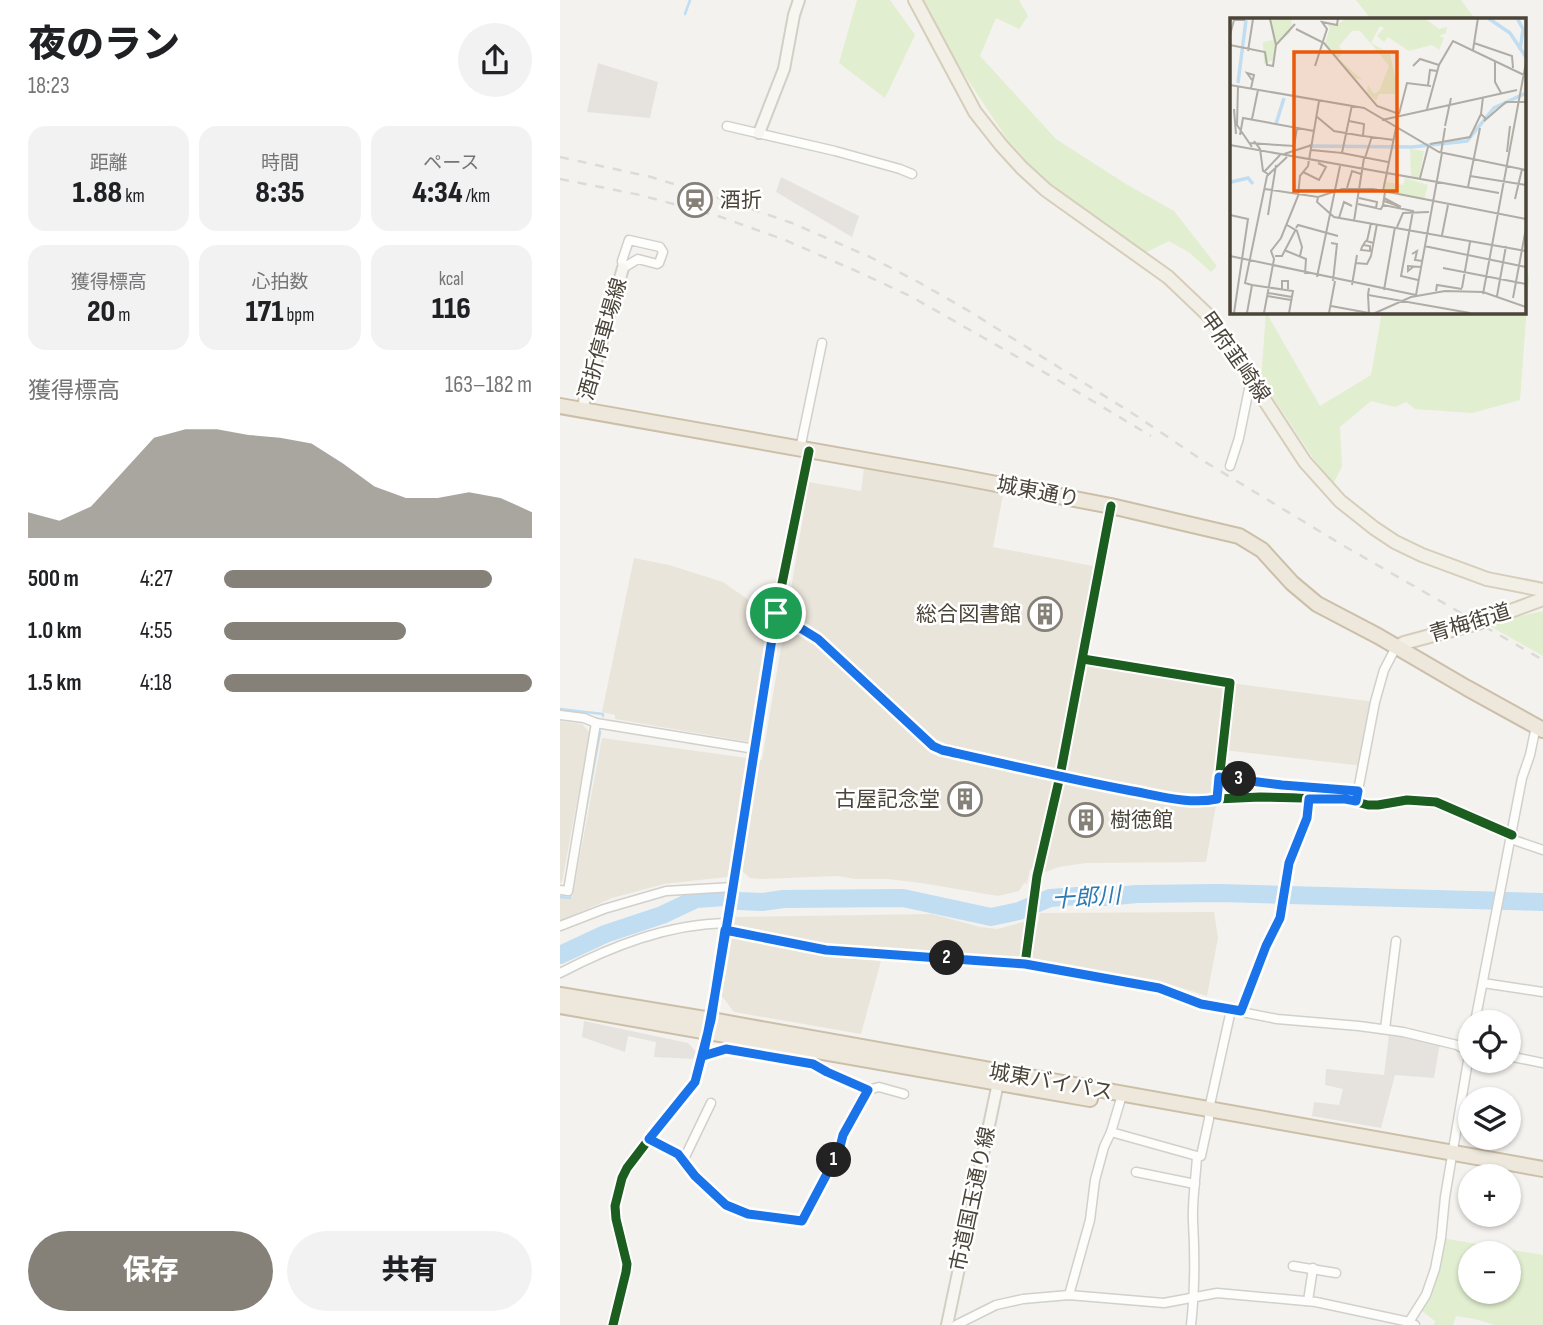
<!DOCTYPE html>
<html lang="ja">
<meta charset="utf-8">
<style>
body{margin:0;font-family:"Sofia Sans Condensed","Noto Sans JP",sans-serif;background:#f2f2f2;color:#202124;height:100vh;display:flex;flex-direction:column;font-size:26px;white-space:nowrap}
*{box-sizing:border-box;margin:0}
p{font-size:23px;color:#757577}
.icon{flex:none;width:38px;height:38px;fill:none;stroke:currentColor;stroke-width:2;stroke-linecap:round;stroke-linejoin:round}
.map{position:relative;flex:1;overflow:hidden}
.side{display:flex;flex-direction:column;background:#fff;width:560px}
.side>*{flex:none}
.buttons{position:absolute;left:898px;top:1010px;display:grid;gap:14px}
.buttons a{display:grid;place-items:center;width:63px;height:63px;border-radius:50%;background:#fff;box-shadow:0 2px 5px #0004;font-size:35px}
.pin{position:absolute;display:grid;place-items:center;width:60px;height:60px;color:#fff;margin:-30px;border:4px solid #fff;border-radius:50%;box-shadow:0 2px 7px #0007}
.km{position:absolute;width:35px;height:35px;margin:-18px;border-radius:50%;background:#222;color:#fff;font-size:19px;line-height:35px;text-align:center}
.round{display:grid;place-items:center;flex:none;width:74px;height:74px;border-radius:37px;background:#f2f2f2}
.overview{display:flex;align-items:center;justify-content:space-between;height:119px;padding:0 28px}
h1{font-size:38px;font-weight:800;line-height:52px}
.figures{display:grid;grid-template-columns:repeat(3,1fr);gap:10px;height:119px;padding:7px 28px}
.figures div{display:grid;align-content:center;border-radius:18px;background:#f2f2f2;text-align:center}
.figures b{font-size:30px;font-weight:800}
.figures small{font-size:19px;font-weight:400}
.figures p{font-size:19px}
.chart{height:196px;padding:14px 28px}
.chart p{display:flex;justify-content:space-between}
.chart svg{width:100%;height:126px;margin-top:7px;fill:#868178;opacity:.7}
.primary-button{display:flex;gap:14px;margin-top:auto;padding:14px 28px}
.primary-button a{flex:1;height:80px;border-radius:42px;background:#868178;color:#fff;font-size:28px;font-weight:800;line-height:80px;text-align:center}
.primary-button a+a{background:#f2f2f2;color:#202124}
ul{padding:0 28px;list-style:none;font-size:23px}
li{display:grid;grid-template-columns:112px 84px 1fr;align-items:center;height:52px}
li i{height:18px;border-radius:9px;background:#868178}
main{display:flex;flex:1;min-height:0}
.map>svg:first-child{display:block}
.education{fill:#eae5da}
.green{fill:#e1eecf;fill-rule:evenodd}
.parking{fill:#e6e3df}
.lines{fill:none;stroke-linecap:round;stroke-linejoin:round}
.stream{stroke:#c0ddf1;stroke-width:2.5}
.river{stroke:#c0ddf1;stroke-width:18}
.street-casing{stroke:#d2d0cb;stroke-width:11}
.secondary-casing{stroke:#d3cfc5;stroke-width:14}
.primary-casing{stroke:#d6cebb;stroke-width:16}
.highway-casing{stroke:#ccbfa9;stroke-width:18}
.street{stroke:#fdfdfc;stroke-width:8}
.secondary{stroke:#f7f6f1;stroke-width:10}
.primary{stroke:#f2efe6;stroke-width:12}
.highway{stroke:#ede8db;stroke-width:14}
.rail{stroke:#dbdbda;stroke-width:2.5;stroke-dasharray:9 9;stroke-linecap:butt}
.cycleway-casing{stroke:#fff;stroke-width:13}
.cycleway{stroke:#1b5e20;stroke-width:9}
.route-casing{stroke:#fff;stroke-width:14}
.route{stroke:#1a73e8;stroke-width:9}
.labels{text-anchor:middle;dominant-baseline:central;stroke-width:5;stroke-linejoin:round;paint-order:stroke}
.poi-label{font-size:21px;fill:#4b4439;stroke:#fff;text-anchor:start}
.street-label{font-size:21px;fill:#4b4439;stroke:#fff}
.water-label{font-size:23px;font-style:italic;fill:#2e7ab2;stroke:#fff}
.inset-river{fill:none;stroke:#c0ddf1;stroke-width:3.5}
.inset-road{fill:none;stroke:#b0aca6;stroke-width:2}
.view{fill:#e8590c;fill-opacity:0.15;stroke:#e8590c;stroke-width:3.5}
.inset-edge{fill:none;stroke:#4b4439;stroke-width:3.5}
</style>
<main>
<section class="side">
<div class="overview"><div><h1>夜のラン</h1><p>18:23</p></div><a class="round"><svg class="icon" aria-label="share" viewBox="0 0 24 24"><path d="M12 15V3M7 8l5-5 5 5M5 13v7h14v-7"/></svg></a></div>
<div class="figures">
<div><p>距離</p><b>1.88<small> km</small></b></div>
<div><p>時間</p><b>8:35</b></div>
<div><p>ペース</p><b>4:34<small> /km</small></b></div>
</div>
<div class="figures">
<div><p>獲得標高</p><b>20<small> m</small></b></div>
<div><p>心拍数</p><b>171<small> bpm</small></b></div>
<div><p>kcal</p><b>116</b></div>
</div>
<div class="chart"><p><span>獲得標高</span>163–182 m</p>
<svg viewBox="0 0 160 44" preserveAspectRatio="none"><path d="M0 44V35L10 38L20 33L30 21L40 9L50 6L60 6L70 8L80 9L90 11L100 18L110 26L120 30L130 30L140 28L150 30L160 35V44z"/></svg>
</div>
<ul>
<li><b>500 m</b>4:27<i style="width:87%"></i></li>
<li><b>1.0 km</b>4:55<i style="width:59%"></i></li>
<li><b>1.5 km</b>4:18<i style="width:100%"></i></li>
</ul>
<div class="primary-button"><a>保存</a><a>共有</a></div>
</section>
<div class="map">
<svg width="983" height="1325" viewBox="0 0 983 1325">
<rect width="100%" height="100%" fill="#f4f2ee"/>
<g class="education">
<path d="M304,468L444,490L433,547L533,566L523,659L670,683L815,702L803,766L663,750L657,799L646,862L526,863L499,867L486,872L470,869L467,884L464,883L459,891L438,896L361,883L328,879H295L277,876L201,879L190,878L182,871L167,877L104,884L52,898L0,921V898H12L42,738L202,760L249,482L301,491Z"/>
<path d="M74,558L109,565L163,582L203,610L209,617L189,742L55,719V715L42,712Z"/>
<path d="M0,721L22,724L30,733L2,882L0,883Z"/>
<path d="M654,912L658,938L647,996L606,983L470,958L480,913Z"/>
<path d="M372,914L420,927L437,929L467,921L462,960L324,950L301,1034L174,1012L161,995L175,917Z"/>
</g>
<g class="green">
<path d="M297,0H330L355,35L325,98L279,63Z"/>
<path d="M360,0H459L468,16L459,29L436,18L420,56L496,139L566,184L614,211L657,266L651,272L630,253L609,241L585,253L490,187L447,139L379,36Z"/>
<path d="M796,0H901L915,19H811Z"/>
<path d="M964,258L969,279L960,400L912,413L855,409L846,402L835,407L811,401L780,427L782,466L773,485L753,458L701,379L706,312L760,406L811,375L822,312H964Z"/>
<path d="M983,611V656L928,625L939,621Z"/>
<path d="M881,1238L983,1255V1325H935L915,1319L896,1316L893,1325H874L875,1321L858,1308ZM910,1253H948V1292H910Z"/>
</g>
<g class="parking">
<path d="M38,63L98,82L90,118L27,112Z"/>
<path d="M221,177L299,216L292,237L216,192Z"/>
<path d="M24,1021L128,1043L136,1052L133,1059L94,1057L96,1042L68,1036L65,1052L22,1037Z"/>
<path d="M829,1034L880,1043L874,1078L835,1075L821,1128L752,1116L754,1102L779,1105L783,1089L765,1085L766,1069L824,1075Z"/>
</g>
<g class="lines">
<g class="stream">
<path d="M125,14L130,0"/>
<path d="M0,709L43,714V716"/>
<path d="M18,853L40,732"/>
<path d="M0,897L10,898L12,890"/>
</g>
<path class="river" d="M0,955L45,934L102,915L136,899L165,897L179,901L202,902L223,899L343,898L431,917L459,911L490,898L517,896L545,897L577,894L659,893L983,902"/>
<g class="street-casing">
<g id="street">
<path d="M167,126L275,151L340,169L352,174"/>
<path d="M69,240L100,247L103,252L99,263L97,264L78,259L63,268L62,261Z"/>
<path d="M240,449L262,343"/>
<path d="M670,466L679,438L691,379"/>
<path d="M216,613L258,639L373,746L382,750L613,799L645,802L657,799"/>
<path d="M523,659L670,683L657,799L700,797L785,799L808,805H818L847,800L876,802L952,835"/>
<path d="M0,715L24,718L36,723L195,749"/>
<path d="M659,777L722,785L798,791"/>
<path d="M796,801L815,702L824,670L836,647"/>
<path d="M951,839L983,850"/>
<path d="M0,890L8,891L36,723"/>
<path d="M0,926L44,909L106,891L173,887"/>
<path d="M165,930L266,950L465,964L477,876L500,776L551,506"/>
<path d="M465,964L599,988L641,1004L717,1019L799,1026L843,1032L897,1045L909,1052"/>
<path d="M0,973C52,946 108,924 167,923"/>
<path d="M923,983L983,992"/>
<path d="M681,1011L706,946L720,918L729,863L746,818L749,799"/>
<path d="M915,1022L962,778L970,755L976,726"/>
<path d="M825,1029L836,941"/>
<path d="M948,1056L983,1063"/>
<path d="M308,1090L319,1087L344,1094"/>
<path d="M551,1132L562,1095"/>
<path d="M89,1139L118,1154L135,1176L165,1205L188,1215L242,1221L269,1173L279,1151L283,1135L308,1090L267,1072L253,1064L166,1049L143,1056"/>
<path d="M123,1161L151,1103"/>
<path d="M576,1172L635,1184"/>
<path d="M733,1266L776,1273"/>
<path d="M509,1295L530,1220L535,1180L544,1147L551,1132L637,1156"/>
<path d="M748,1301L753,1268"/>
<path d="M849,1322L866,1295L875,1269L881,1238L885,1197L910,1049"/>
<path d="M53,1325L66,1272L67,1264L56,1219L55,1206L62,1178L67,1168L99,1126L132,1087L135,1082L143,1056L151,1020L173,887L216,613L249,451"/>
<path d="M396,1325L436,1305L463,1299L509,1295L604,1303L657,1293L756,1302L849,1322L855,1325"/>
<path d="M631,1325C635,1290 635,1256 633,1221C632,1200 636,1177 637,1156H641L649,1119V1109L671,1010"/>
</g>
</g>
<g class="secondary-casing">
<g id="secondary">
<path d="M199,133L224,69L234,15L239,0"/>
<path d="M22,409L63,268"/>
<path d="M387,1325L439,1078"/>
</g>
</g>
<g class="primary-casing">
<g id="primary">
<path d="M355,0L415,112L441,145L462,168L486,190L608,277L651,318L745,462L780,501L814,528L835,542L862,555L927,579L983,590"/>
<path d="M836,647L844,643L918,623L983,599"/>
</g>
</g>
<g class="highway-casing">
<g id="highway">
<path d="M0,406L395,476L551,506L679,536L702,550L732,583L757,604L818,636L907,688L983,730"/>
<path d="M0,995L151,1020L983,1169"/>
<path d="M0,1006L530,1099"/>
</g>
</g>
<use href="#street" class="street"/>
<use href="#secondary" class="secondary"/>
<use href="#primary" class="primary"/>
<use href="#highway" class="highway"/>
<g class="rail">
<path d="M0,157L91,177L162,199L232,223L310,257L360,283L409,311L575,415L642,460L784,546L983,660"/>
<path d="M0,179L80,195L158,216L225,240L303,274L352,297L496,379L591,436"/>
</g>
<g class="cycleway-casing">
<g id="cycleway">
<path d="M523,659L670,683L657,799L700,797L785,799L808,805H818L847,800L876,802L952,835"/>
<path d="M165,930L266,950L465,964L477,876L500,776L551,506"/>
<path d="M53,1325L66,1272L67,1264L56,1219L55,1206L62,1178L67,1168L99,1126L132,1087L135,1082L143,1056L151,1020L173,887L216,613L249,451"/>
</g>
</g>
<use href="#cycleway" class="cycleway"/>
</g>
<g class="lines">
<g class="route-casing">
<path id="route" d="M216,613L173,887C164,943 155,1000 143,1056L166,1049L253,1064L267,1072L308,1090L283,1135L279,1151L242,1221L188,1214L166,1205L135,1176L118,1154L89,1139L135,1082L151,1020L165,930L266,950L465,964L599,988L641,1004L681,1011L706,946L720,918L729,863L747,818L749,799H785L796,801L798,791L722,785L659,777L657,799C628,805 596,795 567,790C505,778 444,764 382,750L373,746L258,639L216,613"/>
</g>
<use href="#route" class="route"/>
</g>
<defs>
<g id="station-ring" transform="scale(1.75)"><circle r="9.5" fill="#fff" stroke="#868178" stroke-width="1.5"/><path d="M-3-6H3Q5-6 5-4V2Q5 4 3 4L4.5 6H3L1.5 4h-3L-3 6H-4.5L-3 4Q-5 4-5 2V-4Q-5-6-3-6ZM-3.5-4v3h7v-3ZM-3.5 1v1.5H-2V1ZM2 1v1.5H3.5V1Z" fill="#868178"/></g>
<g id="building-ring" transform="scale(1.75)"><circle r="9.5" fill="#fff" stroke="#868178" stroke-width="1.5"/><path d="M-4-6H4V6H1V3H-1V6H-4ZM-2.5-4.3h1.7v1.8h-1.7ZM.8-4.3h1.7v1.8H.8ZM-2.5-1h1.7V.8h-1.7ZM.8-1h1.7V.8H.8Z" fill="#868178"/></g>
</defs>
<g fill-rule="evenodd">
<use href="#station-ring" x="135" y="200"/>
<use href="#building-ring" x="485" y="614"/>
<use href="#building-ring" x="405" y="799"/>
<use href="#building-ring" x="526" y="820"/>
</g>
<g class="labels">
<g class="poi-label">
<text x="160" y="200">酒折</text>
<text x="461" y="614" text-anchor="end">総合図書館</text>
<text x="380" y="799" text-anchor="end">古屋記念堂</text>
<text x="550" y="820">樹徳館</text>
</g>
<g class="street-label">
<text transform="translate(43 339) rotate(-74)">酒折停車場線</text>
<text transform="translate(675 357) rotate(55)">甲府韮崎線</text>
<text transform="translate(478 492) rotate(11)">城東通り</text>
<text transform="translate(910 623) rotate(-17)">青梅街道</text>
<text transform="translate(491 1082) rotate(10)">城東バイパス</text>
<text transform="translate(413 1199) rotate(-78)">市道国玉通り線</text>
</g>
<g class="water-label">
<text transform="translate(526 898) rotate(-4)">十郎川</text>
</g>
</g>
<g transform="translate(670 18)">
<rect width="296" height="296" fill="#f4f2ee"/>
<path d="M62,0L61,14L46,27L43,42L34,46L33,24L43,22L41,2ZM117,0H194L209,11L217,9L216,15L209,18L214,20L209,32L202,27L179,33L158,19L154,24L147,18L154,10L150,8L141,25L160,35L166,63L165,76H149L146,83L137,74L138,67L144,76L149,73L159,48L143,28L130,13H122L109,28L113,35L108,40L132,62L125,60L95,25L100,10L97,6L107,7ZM180,131L194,133L189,160L181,158ZM175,160L198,167L194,182L154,172L156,164L173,167Z" fill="#e1eecf"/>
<path class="inset-river" d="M258,0L280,15L296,39M287,0L293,11L290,32M8,65L16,2M46,106L54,80M79,128L182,129L237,123L264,90L296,75M1,164L18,160L23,166"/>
<path class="inset-road" d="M40,1L46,27L65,6M66,11L94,25L147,88L169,96M0,17L4,2H15M244,25L282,38L283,50M0,27L35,34L37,47L43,48L46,27M243,32L248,0M18,33L23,1M265,43V64L271,75M85,48L97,11L92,4L107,7L108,0M183,48L190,41L209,47M0,67L134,90L209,134L296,152M198,67L200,52L207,53M8,68L7,107L22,129M21,70L24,57L17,55L22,62M253,79L251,96L256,101M4,91L6,116M197,91L209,47L223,23L294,57M169,96L177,65L201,68M86,98L104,113L133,118M22,101L28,72M152,102L287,72M119,103L134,106L133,118L164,122M254,103L276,84H296M215,108L221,80M10,117L13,100L84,113M24,123L30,131L33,153L38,156M19,125L64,128L67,110M200,126L240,119L251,96M0,127L269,175M81,132L112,135L122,87M277,134L280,108M112,135L158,144M211,135L215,110M54,136L82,127M135,140L142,118M34,154L50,137M73,154L89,162L96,149L88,145M240,158L296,167M190,160L198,129M238,169L250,110M117,170L122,153L131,156M35,171L88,179L112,171H143L296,201M153,173L166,110M155,174L153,187L183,193L171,258L188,262M88,179L87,184L104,199L296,233M129,180L147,184L146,191M285,181L292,151M154,183L171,189L154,180M128,186L151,191L153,187M0,197L18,201L4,295M38,197L46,147M109,200L114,184L122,188M124,203L134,140M141,205L137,223L143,225M57,207L67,213L72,229L70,238M167,209L173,195L199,194M66,210L68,207L108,218M212,217L218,187M101,225L107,226L103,263M133,227L140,228V233L131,232L132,229L135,224L137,222M194,228L296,249M54,232L76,241L75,256M182,236L187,233L185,242L192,243M0,238L186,277L212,135M45,238H52L66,211M125,245L137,246L141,238L147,206M183,249L178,253V248L191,249M213,250L296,266M87,259L110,148M22,267L63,273L59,295M122,267L127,237M139,270L138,277L240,295M232,270L240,224M52,271V263H58V271M154,272L165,209M206,273L207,267L232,271M38,275L62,279M253,276L296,44M37,278L61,282M267,278L276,228M283,280L296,210M101,288L139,295L138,277M17,295L22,267L15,265L37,158L57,139M34,295L44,241L41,233L51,220L68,178L70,158L78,148L89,83M99,295L105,263M145,295L181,279L215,273L253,274L296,289"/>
<path class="view" d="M64,34H167V173H64Z"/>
<rect width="296" height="296" class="inset-edge"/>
</g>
</svg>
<div class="buttons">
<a><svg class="icon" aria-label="locate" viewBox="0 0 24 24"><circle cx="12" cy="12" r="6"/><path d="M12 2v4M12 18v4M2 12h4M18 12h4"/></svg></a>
<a><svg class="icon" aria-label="layers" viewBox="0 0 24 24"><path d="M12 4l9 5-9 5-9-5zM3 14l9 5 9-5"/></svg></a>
<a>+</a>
<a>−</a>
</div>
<div class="pin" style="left:216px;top:613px;background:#1e9e55"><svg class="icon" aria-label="arrive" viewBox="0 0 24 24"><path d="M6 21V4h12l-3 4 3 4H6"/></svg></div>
<b class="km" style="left:274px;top:1160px">1</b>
<b class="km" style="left:387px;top:958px">2</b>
<b class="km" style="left:679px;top:779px">3</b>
</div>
</main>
